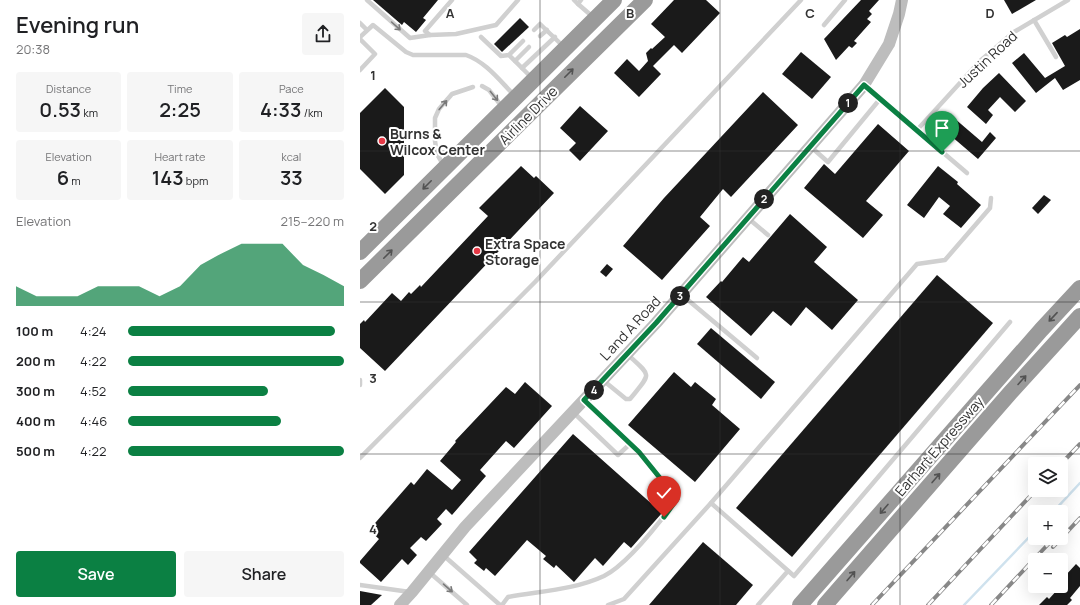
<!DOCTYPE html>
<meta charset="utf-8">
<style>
body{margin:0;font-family:Manrope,sans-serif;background:#f6f6f6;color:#202124;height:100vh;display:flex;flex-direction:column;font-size:15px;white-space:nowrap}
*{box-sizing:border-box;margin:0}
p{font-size:13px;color:#757577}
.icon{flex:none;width:22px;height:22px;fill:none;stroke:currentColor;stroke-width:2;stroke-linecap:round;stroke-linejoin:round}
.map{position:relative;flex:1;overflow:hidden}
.details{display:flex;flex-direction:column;background:#fff;width:360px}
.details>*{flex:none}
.tools{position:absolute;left:668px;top:457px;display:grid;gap:8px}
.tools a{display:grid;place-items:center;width:40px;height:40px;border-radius:4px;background:#fff;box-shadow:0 4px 16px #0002;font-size:20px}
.pin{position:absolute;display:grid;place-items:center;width:34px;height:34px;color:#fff;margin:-41px -17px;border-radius:50% 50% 50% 0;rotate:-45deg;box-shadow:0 0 4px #0007}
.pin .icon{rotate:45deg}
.km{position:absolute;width:20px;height:20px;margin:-10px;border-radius:50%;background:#222;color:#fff;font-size:11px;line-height:20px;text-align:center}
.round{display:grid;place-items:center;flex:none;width:42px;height:42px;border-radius:4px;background:#f6f6f6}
.overview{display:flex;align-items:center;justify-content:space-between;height:68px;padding:0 16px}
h1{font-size:22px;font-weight:600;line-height:30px}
.figures{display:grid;grid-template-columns:repeat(3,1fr);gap:6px;height:68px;padding:4px 16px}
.figures div{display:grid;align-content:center;border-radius:4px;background:#f6f6f6;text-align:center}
.figures b{font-size:20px;font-weight:600}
.figures small{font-size:11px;font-weight:400}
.figures p{font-size:11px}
.chart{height:112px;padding:8px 16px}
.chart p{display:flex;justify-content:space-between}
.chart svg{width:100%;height:72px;margin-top:4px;fill:#0b8043;opacity:.7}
.primary-button{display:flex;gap:8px;margin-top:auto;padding:8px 16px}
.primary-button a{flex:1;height:46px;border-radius:4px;background:#0b8043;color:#fff;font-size:16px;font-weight:600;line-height:46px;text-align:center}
.primary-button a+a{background:#f6f6f6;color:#202124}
ul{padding:0 16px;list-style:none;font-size:13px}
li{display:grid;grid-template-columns:64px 48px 1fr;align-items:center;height:30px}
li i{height:10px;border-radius:5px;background:#0b8043}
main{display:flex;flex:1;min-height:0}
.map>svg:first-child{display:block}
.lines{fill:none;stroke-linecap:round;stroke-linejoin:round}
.stream{stroke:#cfe2ee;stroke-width:2.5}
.building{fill:#1a1a1a}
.lane{stroke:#d0d0d0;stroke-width:4.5}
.secondary{stroke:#bdbdbd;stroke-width:12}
.highway{stroke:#9a9a9a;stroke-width:16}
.rail-casing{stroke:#888;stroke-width:4}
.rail{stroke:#fff;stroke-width:2.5;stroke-dasharray:8;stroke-linecap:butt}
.oneway{stroke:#7a7a7a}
.oneway2{stroke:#525252}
.route-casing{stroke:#fff;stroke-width:8}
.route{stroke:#0b8043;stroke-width:5}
.grid{fill:none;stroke:#333;stroke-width:1;stroke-opacity:0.55}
.poi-dot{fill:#e63946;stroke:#fff;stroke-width:1.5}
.labels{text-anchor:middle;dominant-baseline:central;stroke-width:4;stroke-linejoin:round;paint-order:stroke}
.street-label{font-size:14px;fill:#333;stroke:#fff}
.poi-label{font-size:14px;font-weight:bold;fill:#333;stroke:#fff;text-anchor:start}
.grid-label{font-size:13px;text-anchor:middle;font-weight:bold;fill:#333;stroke:#fff;stroke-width:4;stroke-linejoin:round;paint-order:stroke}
</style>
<main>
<section class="details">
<div class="overview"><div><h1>Evening run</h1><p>20:38</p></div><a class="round"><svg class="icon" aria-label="share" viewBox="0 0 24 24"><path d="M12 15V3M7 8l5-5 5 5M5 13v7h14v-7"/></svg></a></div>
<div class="figures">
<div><p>Distance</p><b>0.53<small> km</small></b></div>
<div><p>Time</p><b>2:25</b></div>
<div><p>Pace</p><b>4:33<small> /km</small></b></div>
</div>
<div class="figures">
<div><p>Elevation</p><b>6<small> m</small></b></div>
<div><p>Heart rate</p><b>143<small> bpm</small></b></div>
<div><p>kcal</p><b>33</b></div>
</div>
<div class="chart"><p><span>Elevation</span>215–220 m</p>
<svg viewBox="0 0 160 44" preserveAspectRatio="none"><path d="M0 44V32L10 38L20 38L30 38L40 32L50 32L60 32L70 38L80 32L90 19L100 12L110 6L120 6L130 6L140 19L150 25L160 32V44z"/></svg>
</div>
<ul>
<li><b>100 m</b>4:24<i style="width:96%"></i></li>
<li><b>200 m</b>4:22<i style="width:100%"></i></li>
<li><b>300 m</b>4:52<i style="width:65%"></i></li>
<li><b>400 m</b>4:46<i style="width:71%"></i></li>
<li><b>500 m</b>4:22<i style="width:100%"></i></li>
</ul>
<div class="primary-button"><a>Save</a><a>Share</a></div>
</section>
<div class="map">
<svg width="720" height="605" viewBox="0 0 720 605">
<rect width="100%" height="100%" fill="#fff"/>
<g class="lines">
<g class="stream">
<path d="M693,512L720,483"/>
<path d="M604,605L675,531"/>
</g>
</g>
<g class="building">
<path d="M13,0H78L63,18L66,20L56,32L44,22L42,25Z"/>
<path d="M314,0H346L360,13L322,53L314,45L293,66L301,74L279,97L254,73L267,59L279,71L288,61L286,53L291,48L292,49L305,37L291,24Z"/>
<path d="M501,0H519L509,11L512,14L507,19L511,22L494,41L497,43L492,48L489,46L476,60L464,39Z"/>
<path d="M644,0H676L652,14Z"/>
<path d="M160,18L169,27L142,52L134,44Z"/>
<path d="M720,29V80L703,90L695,78L676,93L652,63L664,53L685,78L705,66L692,43L705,35L707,37Z"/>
<path d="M441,52L471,77L452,99L422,74Z"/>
<path d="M639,73L666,101L655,112L640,97L628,110L633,115L626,124L607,107L623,88Z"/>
<path d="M25,88L44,107V175L25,194L0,169V113Z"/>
<path d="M403,92L438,125L371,197L363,189L340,217L350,226L302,280L263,246L304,198Z"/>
<path d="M220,106L248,131L220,161L209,150L216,143L200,128Z"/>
<path d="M594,118L622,142L630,132L636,138L618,159L584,130Z"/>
<path d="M518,124L549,151L506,201L523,215L503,238L444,188L464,164L475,174Z"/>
<path d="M161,166L174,178L176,176L194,193L25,371L0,348V324L4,320L5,322L32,293L41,301L49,292L51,294L60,285L61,287L128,216L119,208Z"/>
<path d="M578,166L598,182L597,184L621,205L601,228L583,214L590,206L579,197L564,218L547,205Z"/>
<path d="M684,195L691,200L678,214L672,208Z"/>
<path d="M430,214L467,247L454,262L498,300L472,330L446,307L431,326L413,311L391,336L346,297L347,296L361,281L362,282L383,257L389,262Z"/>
<path d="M247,264L253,269L246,277L240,272Z"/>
<path d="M577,275L633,323L432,557L376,508Z"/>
<path d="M351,328L415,382L401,399L337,344Z"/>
<path d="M314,372L331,387L335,382L356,399L352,405L380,429L335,482L268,425Z"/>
<path d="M165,382L192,406L154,448L146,441L120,470L126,476L92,515L86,509L77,519L82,524L66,541L61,537L50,548L57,555L48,565L42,559L21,582L0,563V561L19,539L9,530L51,482L54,485L67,469L92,490L101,480L80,461L96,442L95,441L146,387L155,394Z"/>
<path d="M213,434L302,513L271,548L264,542L243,566L235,558L214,582L196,565L194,568L183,559L186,556L167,540L135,576L126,568L124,571L114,563L117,560L109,552Z"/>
<path d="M343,542L393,585L376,605H289Z"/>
<path d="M716,564L720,568V586L710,598L712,600L707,605H679L687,597L689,599L707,579L705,576Z"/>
<path d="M0,591L22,595L11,605H0Z"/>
</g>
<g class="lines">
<g class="lane">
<path d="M7,0L50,38L70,35"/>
<path d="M92,0L65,31L70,35L96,34L136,25L158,0"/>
<path d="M214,0L218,4L221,0"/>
<path d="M218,4L233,17"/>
<path d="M674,20L696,57"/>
<path d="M0,23L7,30"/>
<path d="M464,25L485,0"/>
<path d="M174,30L180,24L204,47"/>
<path d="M180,36L187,30"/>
<path d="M0,37L13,25L46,52L53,55H106C126,62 140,81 155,96"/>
<path d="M121,37L141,56L149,55"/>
<path d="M0,39L15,54L0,70"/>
<path d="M163,41L149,55L171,77"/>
<path d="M155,61L169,47"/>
<path d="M162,68L195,37"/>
<path d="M122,86L129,90L143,108"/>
<path d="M505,86L607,173"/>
<path d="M557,130L620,61L654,32L708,0"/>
<path d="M451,147L468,162L520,99"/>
<path d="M84,166L77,154L75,141V118L79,109L92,94L113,87"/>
<path d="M389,219L408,235"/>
<path d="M322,295L397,358"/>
<path d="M0,380V385"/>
<path d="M244,381L266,399H270C292,372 292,377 267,354"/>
<path d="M225,401L270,444"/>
<path d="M0,458L175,282L441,0"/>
<path d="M351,503L434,576L650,322"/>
<path d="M83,555L140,605"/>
<path d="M69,572L107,605"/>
<path d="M0,585L50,592"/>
<path d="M142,605L148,597C180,591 214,590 244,576C268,564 300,522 317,499L279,452L270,444L258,455L214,413"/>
<path d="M248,605L264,599L351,503L557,264L585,260L630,208L631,198"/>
<path d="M398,605L428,571"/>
</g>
<path class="secondary" d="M40,605L52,592L105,527L296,323L504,85L529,44L539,14L542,0"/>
<g class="highway">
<path d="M0,252L254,0"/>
<path d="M0,281L285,0"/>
<path d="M440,605L681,330L720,288"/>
<path d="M465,605L650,393L720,316"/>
</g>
<g class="rail-casing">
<g id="rail">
<path d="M701,464L720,444"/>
<path d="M693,547L720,518"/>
<path d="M512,605L720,385"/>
<path d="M568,605L676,490"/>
<path d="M631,605L694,538"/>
</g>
</g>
<use href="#rail" class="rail"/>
</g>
<defs><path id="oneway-shaft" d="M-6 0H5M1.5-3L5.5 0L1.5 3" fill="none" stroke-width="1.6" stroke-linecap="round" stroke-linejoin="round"/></defs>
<g class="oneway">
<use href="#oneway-shaft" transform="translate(36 26) rotate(42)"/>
<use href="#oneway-shaft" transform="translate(134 96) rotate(51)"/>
<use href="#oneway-shaft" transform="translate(83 105) rotate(-50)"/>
<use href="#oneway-shaft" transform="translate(88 588) rotate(41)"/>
</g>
<g class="oneway2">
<use href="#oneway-shaft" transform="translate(209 73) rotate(-45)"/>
<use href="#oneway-shaft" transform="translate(67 185) rotate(135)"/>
<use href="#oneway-shaft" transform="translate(28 254) rotate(-45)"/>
<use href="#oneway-shaft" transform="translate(693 317) rotate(133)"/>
<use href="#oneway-shaft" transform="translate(662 380) rotate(-48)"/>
<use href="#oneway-shaft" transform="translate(576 478) rotate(-49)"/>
<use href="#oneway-shaft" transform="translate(524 509) rotate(131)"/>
<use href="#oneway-shaft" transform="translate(491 576) rotate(-49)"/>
</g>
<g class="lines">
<g class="route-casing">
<path id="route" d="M304,517L317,499L279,452L224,400L296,323L504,85L582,152"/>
</g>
<use href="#route" class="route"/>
</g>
<path class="grid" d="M180,0V605M360,0V605M540,0V605M0,151H720M0,302H720M0,454H720"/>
<g class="poi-dot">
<circle cx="22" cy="141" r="4"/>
<circle cx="117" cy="251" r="4"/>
</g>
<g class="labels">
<g class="street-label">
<text transform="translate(627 59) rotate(-43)">Justin Road</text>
<text transform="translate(168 115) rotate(-45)">Airline Drive</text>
<text transform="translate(270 328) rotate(-47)">L and A Road</text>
<text transform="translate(579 446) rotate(-49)">Earhart Expressway</text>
</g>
<g class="poi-label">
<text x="30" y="133">Burns &amp;<tspan x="30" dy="16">Wilcox Center</tspan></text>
<text x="125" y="243">Extra Space<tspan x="125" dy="16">Storage</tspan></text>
</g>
</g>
<g class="grid-label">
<text x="90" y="18">A</text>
<text x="270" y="18">B</text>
<text x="450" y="18">C</text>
<text x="630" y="18">D</text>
<text x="13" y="80">1</text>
<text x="13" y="231">2</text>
<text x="13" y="383">3</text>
<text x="13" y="534">4</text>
</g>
</svg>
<div class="tools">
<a><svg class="icon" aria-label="layers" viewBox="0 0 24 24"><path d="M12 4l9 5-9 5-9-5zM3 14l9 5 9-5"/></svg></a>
<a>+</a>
<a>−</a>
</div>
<div class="pin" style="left:582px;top:152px;background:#1e9e55"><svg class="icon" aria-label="arrive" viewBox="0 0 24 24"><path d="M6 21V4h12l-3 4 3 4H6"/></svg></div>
<div class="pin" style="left:304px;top:517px;background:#d93025"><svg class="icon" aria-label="check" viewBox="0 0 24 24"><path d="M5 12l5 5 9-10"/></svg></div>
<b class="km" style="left:488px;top:103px">1</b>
<b class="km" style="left:404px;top:199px">2</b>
<b class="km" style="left:320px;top:296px">3</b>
<b class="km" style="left:234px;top:390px">4</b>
</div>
</main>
